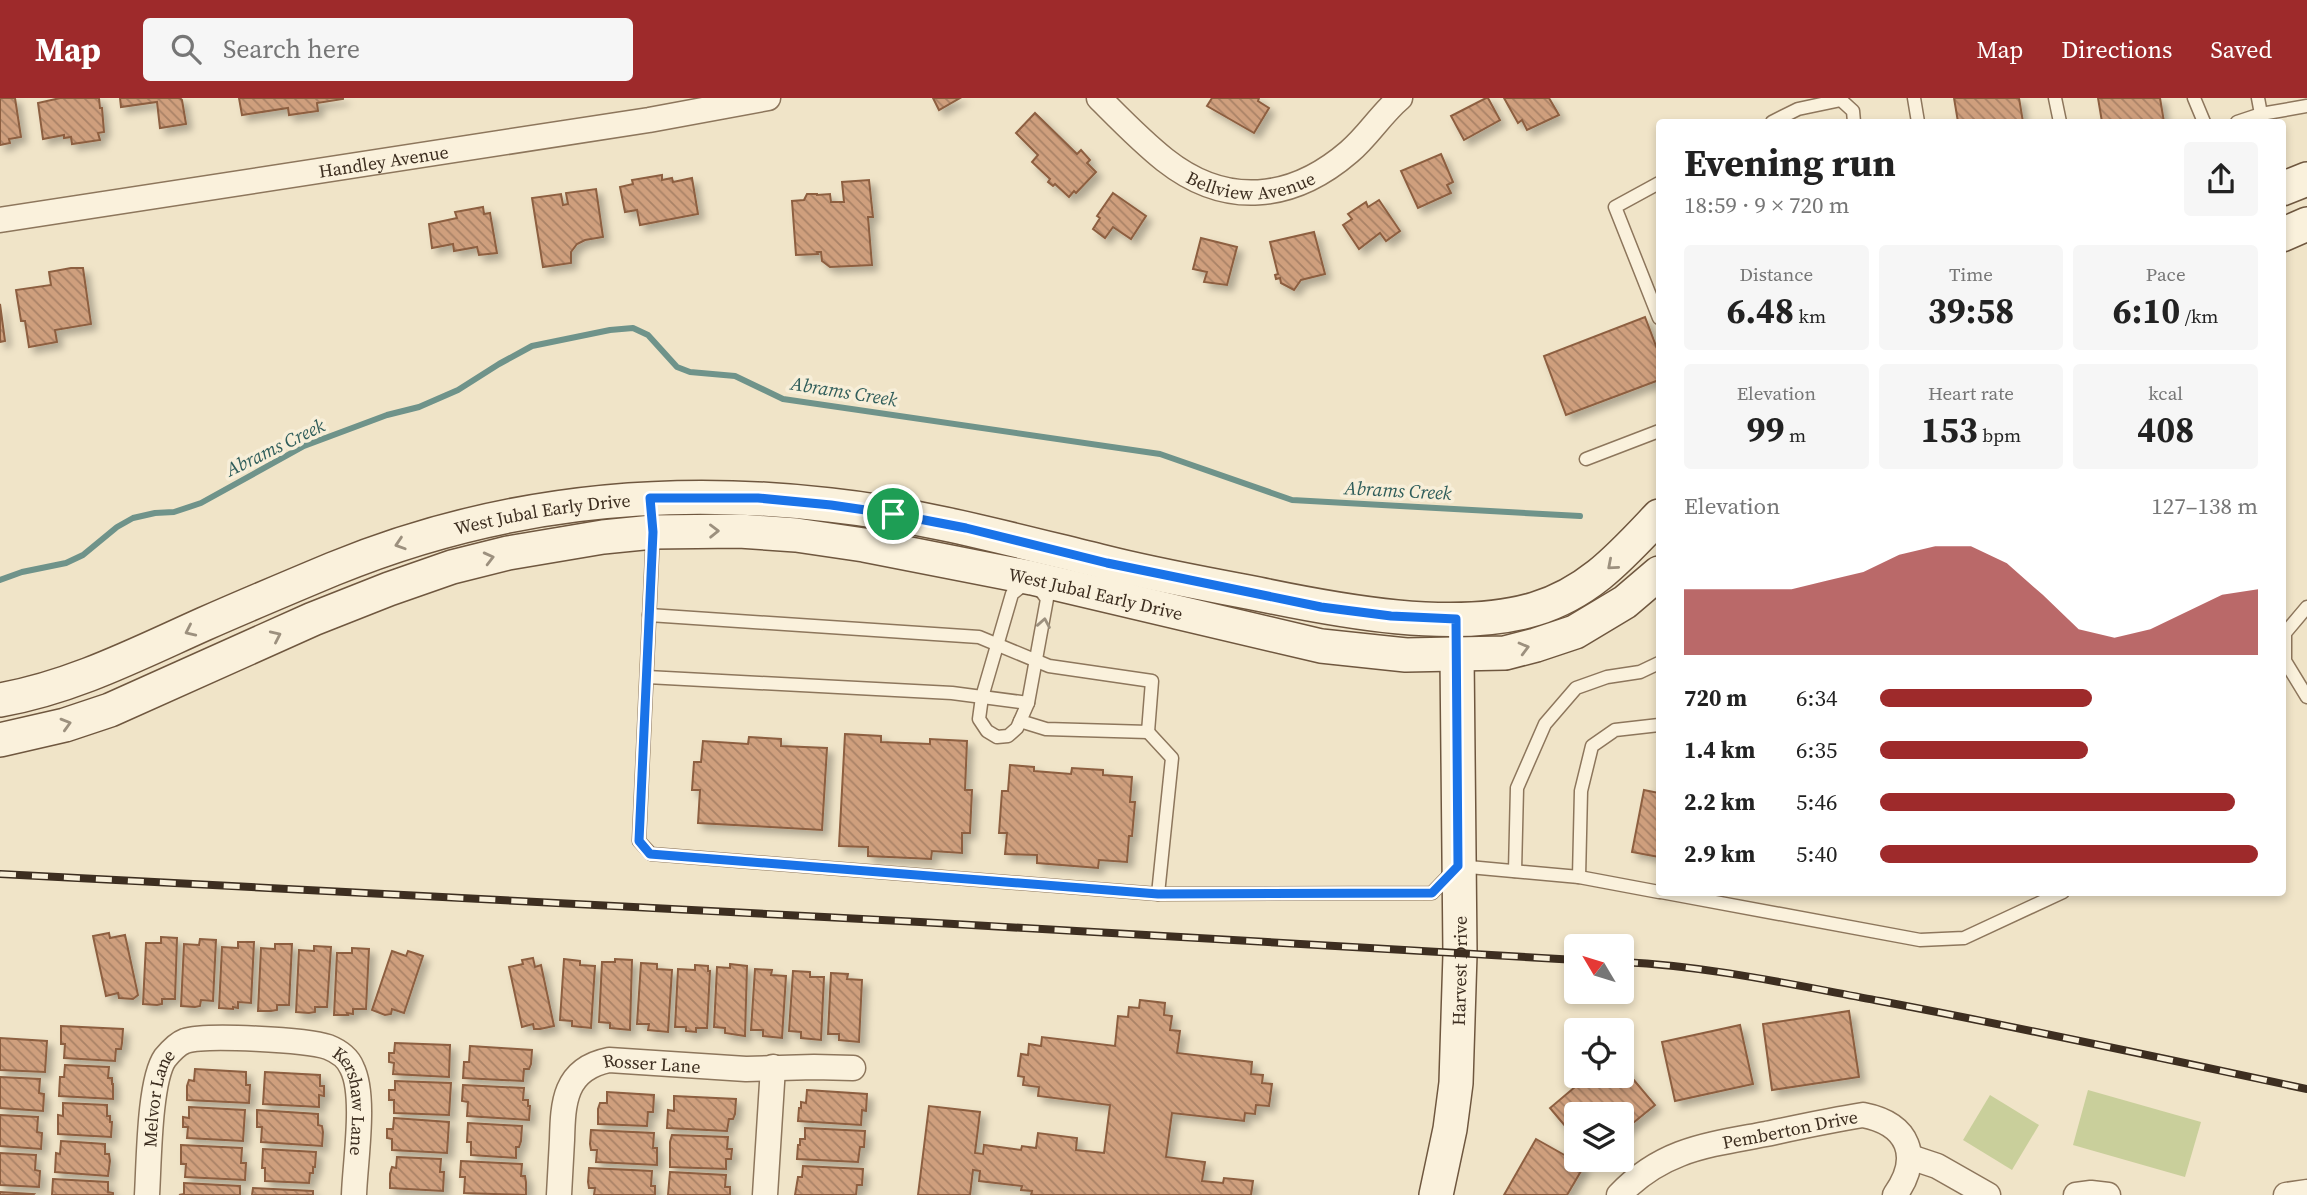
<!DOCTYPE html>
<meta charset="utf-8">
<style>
body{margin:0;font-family:"Source Serif 4",serif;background:#f6f6f6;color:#222;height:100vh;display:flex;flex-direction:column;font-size:26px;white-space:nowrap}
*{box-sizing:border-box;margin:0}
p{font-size:23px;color:#767676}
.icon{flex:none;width:38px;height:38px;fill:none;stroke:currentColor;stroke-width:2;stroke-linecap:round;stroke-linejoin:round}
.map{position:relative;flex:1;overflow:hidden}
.drawer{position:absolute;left:1656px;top:21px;width:630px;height:777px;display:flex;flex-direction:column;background:#fff;border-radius:7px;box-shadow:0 4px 10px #0003}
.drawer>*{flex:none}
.needle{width:46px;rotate:308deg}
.tools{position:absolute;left:1564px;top:836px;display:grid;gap:14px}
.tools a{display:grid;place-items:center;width:70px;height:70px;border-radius:7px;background:#fff;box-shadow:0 4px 10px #0003;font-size:35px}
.pin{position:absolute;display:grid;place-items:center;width:60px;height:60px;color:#fff;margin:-30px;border:4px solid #fff;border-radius:50%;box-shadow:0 2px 7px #0007}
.round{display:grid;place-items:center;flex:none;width:74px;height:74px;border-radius:7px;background:#f6f6f6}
.head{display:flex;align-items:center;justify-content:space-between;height:119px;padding:0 28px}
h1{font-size:38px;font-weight:700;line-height:52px}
.metrics{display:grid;grid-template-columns:repeat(3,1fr);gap:10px;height:119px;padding:7px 28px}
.metrics div{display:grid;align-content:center;border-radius:7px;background:#f6f6f6;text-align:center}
.metrics b{font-size:35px;font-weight:700}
.metrics small{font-size:19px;font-weight:400}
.metrics p{font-size:19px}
.chart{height:196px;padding:14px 28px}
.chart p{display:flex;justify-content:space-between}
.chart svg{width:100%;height:126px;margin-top:7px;fill:#9e2a2b;opacity:.7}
ul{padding:0 28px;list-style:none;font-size:23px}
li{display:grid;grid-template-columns:112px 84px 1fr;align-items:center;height:52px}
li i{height:18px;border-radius:9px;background:#9e2a2b}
header{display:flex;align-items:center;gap:42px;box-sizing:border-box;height:98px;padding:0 35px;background:#9e2a2b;color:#fff}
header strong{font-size:33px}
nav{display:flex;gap:38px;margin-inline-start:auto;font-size:24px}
.search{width:490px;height:63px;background:#f6f6f6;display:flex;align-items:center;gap:18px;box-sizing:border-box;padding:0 24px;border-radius:7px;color:#767676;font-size:26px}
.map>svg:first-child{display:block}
.park{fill:#c9cf9b}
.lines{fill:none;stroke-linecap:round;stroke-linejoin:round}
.stream{stroke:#6f938a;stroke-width:6}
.building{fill:url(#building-back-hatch);stroke:#8d5f41;stroke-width:2;filter:url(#shadow)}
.lane-casing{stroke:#8d765c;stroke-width:15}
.street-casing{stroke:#8d765c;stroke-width:27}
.secondary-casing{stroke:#6f573f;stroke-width:36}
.lane{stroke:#faf1dc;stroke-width:12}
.street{stroke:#faf1dc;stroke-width:24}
.secondary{stroke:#faf1dc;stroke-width:33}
.rail-casing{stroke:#3d2e20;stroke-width:8}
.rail{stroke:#f7eed8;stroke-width:5;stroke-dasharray:16;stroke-linecap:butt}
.oneway{stroke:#9c907e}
.route-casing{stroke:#fff;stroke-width:14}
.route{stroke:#1a73e8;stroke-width:9}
.labels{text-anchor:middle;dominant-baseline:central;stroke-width:7;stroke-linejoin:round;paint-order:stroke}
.street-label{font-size:18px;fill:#3d2e20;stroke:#f7eed8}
.water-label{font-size:19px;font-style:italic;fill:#2f5d5a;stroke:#f7eed8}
</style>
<header>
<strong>Map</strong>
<div class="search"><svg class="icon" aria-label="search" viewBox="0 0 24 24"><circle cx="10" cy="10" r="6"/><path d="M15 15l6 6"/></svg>Search here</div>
<nav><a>Map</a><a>Directions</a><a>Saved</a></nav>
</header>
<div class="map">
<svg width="2307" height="1097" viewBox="0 0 2307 1097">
<defs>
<pattern id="building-back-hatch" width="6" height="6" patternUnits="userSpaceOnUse" patternTransform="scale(1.75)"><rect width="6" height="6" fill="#cf9f7d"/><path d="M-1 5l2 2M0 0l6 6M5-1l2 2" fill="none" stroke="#a98266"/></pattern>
<filter id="shadow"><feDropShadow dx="5.5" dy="5.5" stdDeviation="3.5" flood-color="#0004"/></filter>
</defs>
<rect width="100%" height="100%" fill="#f0e4c8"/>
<g class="park">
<path d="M2088,992L2201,1024L2185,1079L2073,1047Z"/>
<path d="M1990,997L2039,1027L2012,1072L1963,1042Z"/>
</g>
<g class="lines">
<path class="stream" d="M0,482L22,474L66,465L83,457L117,429L133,420L155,415L174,414L201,405L304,348L387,317L419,309L458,292L499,266L532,248L610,232L633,230L648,237L677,269L690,274L735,278L783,301L1160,356L1292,402L1580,418"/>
</g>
<g class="building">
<path d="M0,0H15L21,39L9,41L10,45L0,47Z"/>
<path d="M60,0H99L100,10H102L104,34L98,35L100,42L72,46L71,39L64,40V37L43,41L38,5Z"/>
<path d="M120,0H180L182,2L186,26L160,30L157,4L121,9Z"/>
<path d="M239,0H343V1L317,5L318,13L289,17L288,10L242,17Z"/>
<path d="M933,0H960L939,12Z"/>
<path d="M1212,0H1259L1258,3L1269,10L1254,35L1207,8Z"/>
<path d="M1486,0H1488L1500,22L1464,42L1451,18Z"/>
<path d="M1504,0H1549L1559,17L1527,32L1522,22L1518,25Z"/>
<path d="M1954,0H2019L2023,24H1958Z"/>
<path d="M2098,0H2160L2164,24H2102Z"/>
<path d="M1035,15L1077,56L1081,52L1090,62L1087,65L1096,74L1076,95L1074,93L1069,99L1055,86L1053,88L1048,84L1050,81L1032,64L1038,57L1016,35Z"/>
<path d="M1441,56L1453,84L1447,87L1451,95L1418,110L1401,73Z"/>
<path d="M662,77V82L672,80L673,84L692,80L698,116L640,127L637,112L625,114L620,89L633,86L632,82Z"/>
<path d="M869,82L873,119H868L872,167L830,169L822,163L821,154H817L818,156L796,157L792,103L804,102L807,96H817V97L830,96L831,104H844L842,84Z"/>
<path d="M596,91L603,139L585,142L577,146L571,154V165L543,169L532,100L561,96L563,107L568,106L566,95Z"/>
<path d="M1113,95L1146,118L1131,141L1113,129L1105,140L1093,131L1100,120L1097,118Z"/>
<path d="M1379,102L1400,133L1386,143L1380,135L1359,151L1343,127L1352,121L1348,116L1366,104L1368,109Z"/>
<path d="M483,109L484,116L490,115L497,155L479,157L477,149L454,153L453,146L432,150L429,126L457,120L455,114Z"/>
<path d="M1314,134L1325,176L1301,182L1294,192L1281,185L1280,180L1276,181L1275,177L1278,176L1270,144Z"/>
<path d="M1201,140L1237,149L1227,187L1204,184L1207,174L1193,171Z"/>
<path d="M71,170H83L91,226L55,232L57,244L29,249L25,223H21L16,192L51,187L49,174Z"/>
<path d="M0,206L5,243L0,244Z"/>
<path d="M1645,219L1659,256V282L1566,317L1544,258Z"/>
<path d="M845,636L881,638V644L930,646V641L967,643L965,692H972L970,735H962V755L932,753L931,761L868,758V749L839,748Z"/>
<path d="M749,639L781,641V648L827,650L822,732L698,725L700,692H692L694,664H701L703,643L748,646Z"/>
<path d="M1010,667L1034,669V673L1071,676L1072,670L1103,672V677L1132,679L1130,704H1135L1132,738H1129L1127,764L1099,762L1098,770L1037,765V757L1005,756L1007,735H999L1002,693H1008Z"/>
<path d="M1644,692L1659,695V759L1632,754Z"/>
<path d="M109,835L110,840L125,837L138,897L133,901L119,900L118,895L106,898L93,838Z"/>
<path d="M161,839L177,840L175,901H162V906L157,907L143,906L146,845H161Z"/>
<path d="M200,841L216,842L213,903L201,902L200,908L195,909L181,908L184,846L199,847Z"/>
<path d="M238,844H254L251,905L238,904V910L233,909V911L219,910L222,849L238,850Z"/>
<path d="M275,846H292L289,907H277V912L271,913H258L261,850L275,851Z"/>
<path d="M314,848L331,849L327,909H315V914L309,915L296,914L299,852L314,853Z"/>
<path d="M352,850L369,851L366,911H353V916L347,915L348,917H334L337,855H352Z"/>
<path d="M392,853L406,858L408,853L423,858L404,915L392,911L391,916L385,917L372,912Z"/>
<path d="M533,860L535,869L541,867L554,928L540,931H534L533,926L522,929L509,869L523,866L522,862Z"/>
<path d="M564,861L580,863V867L595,868L591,930L572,928V923L560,922Z"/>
<path d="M615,861L632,862L630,932L610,930V925L599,924L602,864H615Z"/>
<path d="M641,865L657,866V871L672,872L668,934L648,932L649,926H637Z"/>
<path d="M730,866L747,868L745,938L725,935V930L714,929L717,869L730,870Z"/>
<path d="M695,867L708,868V873H710L707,930H696V934L686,933V929H675L678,871L695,872Z"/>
<path d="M755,871L772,872L771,877L786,878L782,940L763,938V932H751Z"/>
<path d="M793,873L810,874V879H824L821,942L801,940V934L789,933Z"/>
<path d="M831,875L848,876L847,881L862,882L859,944L839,942V936H828Z"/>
<path d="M1140,902L1165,905L1164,917L1172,918L1170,932L1180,933L1177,955L1252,964L1251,976L1263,977L1262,985L1272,986L1269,1008L1256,1007L1255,1016L1245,1015L1244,1023L1172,1015L1166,1059L1205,1064L1202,1083L1223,1085L1224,1080L1253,1083L1251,1097H1031L1032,1093L1021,1092L1022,1088L979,1083L980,1073L973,1072L970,1097H918L929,1008L980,1014L975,1055L983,1056L984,1047L1021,1052L1022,1048L1036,1050L1038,1035L1077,1040L1076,1052L1104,1055L1110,1007L1038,998L1039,989L1023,987L1024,979L1018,978L1021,956L1028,957L1029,946L1041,948L1042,939L1115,948L1118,918L1128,919L1129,909L1139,910Z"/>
<path d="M1849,913L1859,979L1772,992L1763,926Z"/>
<path d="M1740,927L1753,986L1675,1003L1662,944Z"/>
<path d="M61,928L123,931L122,945L121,951H116L115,963L64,960L65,946H61Z"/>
<path d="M0,940L47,943L45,974L0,972Z"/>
<path d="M395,945L450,947L449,979L393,976L394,965L389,964V955H394Z"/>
<path d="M470,948L532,952L531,966L529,971H524L523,983L463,980L464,964H469Z"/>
<path d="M65,967L109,969L108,980H112V986H113V1001L59,998L60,979H64Z"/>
<path d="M1622,968L1655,1007L1622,1034V1017H1577V1042L1550,1010L1588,978H1622Z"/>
<path d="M195,971L246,974V987H250L249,1005L187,1002V988L189,982L194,983Z"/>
<path d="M265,974L320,977V988H324V998L319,997V1009L263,1006Z"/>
<path d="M0,979L40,981L39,995L44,996L43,1013L0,1010Z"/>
<path d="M395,983L451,985L449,1017L394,1015V1002H389V992H395Z"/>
<path d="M463,987L524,990L523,1002H528V1008H530L529,1022L467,1018L468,1004L462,1003Z"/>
<path d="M807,992L867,996L866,1013L862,1012L861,1027L798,1023L799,1010H801V1004L806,1005Z"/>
<path d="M607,994L654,997L653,1014H648L647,1028L598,1026V1011L600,1005H607Z"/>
<path d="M674,998L736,1001L735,1016L733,1021H729L727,1033L667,1030L668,1012L674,1013Z"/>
<path d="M63,1005L107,1007V1018H110V1024H112L111,1039L58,1036V1017L63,1018Z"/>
<path d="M189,1009L245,1012L243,1043L187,1040L188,1029H183V1019L189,1020Z"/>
<path d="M257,1012L318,1016V1027L322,1028L323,1034L322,1048L261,1044L262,1029H257Z"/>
<path d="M0,1017L38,1019L37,1034L42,1035L41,1051L0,1048Z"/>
<path d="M394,1020L449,1024L447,1055L392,1052V1041L387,1040V1031H393Z"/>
<path d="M468,1025L522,1028L521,1043L519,1049H516V1060L471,1057V1044H467Z"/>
<path d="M805,1030L865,1033L864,1049H860L858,1064L797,1061L798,1047H800V1041H805Z"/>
<path d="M591,1032L654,1035L653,1050H657V1067L596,1064L597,1052H591L590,1046Z"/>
<path d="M672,1037L728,1039L727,1051H732L731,1061H726V1071L670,1069V1044Z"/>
<path d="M1536,1041L1584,1068L1567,1097H1504Z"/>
<path d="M61,1043L105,1046V1056H109L110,1063L108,1078L55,1074L56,1055L60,1056Z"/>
<path d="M181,1047L242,1050L241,1065H246L245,1082L185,1079L186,1066H181Z"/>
<path d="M263,1051L316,1054L315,1069H313V1075H310L309,1085L265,1083V1070H262Z"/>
<path d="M0,1055L36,1057L35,1072L40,1073L39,1089L0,1087Z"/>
<path d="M397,1059L441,1061L440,1074H444L443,1093L390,1090V1076L392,1069L396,1070Z"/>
<path d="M461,1063L522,1066L521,1078H525L526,1084V1097L464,1095L465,1079H460Z"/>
<path d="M803,1068L863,1071L862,1087H857L856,1097H795L798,1079H802Z"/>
<path d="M589,1070L652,1073L651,1088H655V1097H594L595,1090H589L588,1084Z"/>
<path d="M670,1074L726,1077L725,1089H730V1097H668Z"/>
<path d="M53,1081L108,1084V1094L113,1095V1097H52Z"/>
<path d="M184,1085L240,1088V1097H179L184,1096Z"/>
<path d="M253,1090L313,1093V1097H252Z"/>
<path d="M0,1094L34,1096L33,1097H0Z"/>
</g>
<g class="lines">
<g class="lane-casing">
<g id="lane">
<path d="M1914,0L1918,24"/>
<path d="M2055,0L2060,24"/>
<path d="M2194,0L2204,24"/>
<path d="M2258,0L2261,16"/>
<path d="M1772,24L1798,11L1841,2L1853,13L1854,24"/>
<path d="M2237,24L2261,16L2307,8"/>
<path d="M1659,85L1615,109L1659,220"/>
<path d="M1586,361L1659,333"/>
<path d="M653,435L639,743L651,756L1158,796L1432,795L1458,768L1579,779L1659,794"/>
<path d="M1027,484L1012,496L982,599L979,621L987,633L997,639L1008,638L1017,630L1028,605L1047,501L1038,489"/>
<path d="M2307,509L2285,535V563L2307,599"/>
<path d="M649,517L979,539L1049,568L1152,583L1148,634L1046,631L1020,623"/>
<path d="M647,579L952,595L1028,605"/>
<path d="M1148,634L1172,660L1158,796"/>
<path d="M1515,773L1517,690L1545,626L1576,590L1607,579L1640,574L1659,565"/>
<path d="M1579,779L1581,693L1592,648L1615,632L1659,627"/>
<path d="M1661,794L1920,842L1964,840L2063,794"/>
</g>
</g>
<g class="street-casing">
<g id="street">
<path id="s1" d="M1099,0C1120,21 1141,43 1165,62C1226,110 1292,103 1349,54C1368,38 1381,16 1400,0"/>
<path id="s2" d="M0,122L649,22L768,0"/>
<path d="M1910,1059L1937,1068L1988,1097"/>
<path id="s3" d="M147,1097C149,1066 149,983 165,960C170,954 177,946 185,943C206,936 307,942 328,949C338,953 348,960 352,970C366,998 355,1064 354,1097"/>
<path id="s4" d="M559,1097C560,1079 561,1061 562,1042C563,1005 564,971 609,962L746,971L814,969L853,970"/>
<path d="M765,1097L773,969"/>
<path id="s5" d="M1619,1097C1663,1051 1708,1047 1766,1036C1799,1029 1831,1022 1863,1017C1909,1026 1922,1059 1895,1097"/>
<path d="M2076,1097L2091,1095L2108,1097"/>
<path d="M2286,1097L2307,1094"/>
</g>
</g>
<g class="secondary-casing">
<g id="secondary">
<path d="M2282,91L2307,81"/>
<path d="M2282,137L2307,126"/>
<path id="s6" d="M0,602C73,589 137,556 204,526C247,507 290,489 333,471C494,405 658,387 830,407C923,417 1013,442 1104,464C1155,477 1207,486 1258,496C1339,513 1455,535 1535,511C1590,494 1621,458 1659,418"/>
<path id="s7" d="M0,642L65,627L110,612L313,521L389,491L452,469L508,455L603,439L653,434L739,433L796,437L864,447L1032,480L1321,548L1406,557L1505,555L1536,547L1575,534L1625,504L1659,475"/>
<path id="s8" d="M1436,1097L1450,1031L1456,985L1460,856L1457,557"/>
</g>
</g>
<use href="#lane" class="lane"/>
<use href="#street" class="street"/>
<use href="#secondary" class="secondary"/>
<g class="rail-casing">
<g id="rail">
<path d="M0,776L920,824L1577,862"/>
<path d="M1622,864C1709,868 1794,887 1880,903C2023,930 2165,961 2307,991"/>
</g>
</g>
<use href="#rail" class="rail"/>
</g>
<defs><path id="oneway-chevron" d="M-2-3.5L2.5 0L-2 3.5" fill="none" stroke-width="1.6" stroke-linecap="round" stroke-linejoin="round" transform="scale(1.75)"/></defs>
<g class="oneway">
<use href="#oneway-chevron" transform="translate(714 433) rotate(-1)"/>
<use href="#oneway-chevron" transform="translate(400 446) rotate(162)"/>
<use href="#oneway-chevron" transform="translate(489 460) rotate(-14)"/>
<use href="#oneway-chevron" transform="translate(1612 467) rotate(139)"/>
<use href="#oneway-chevron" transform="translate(1044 525) rotate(-80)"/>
<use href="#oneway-chevron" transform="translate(190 533) rotate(155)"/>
<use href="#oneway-chevron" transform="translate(276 538) rotate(-25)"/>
<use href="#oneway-chevron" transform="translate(1524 550) rotate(-15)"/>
<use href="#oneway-chevron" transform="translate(66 626) rotate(-16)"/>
</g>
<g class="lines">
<g class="route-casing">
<path id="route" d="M650,400H758L831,407L893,416L966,430L1107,465L1321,509L1391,518L1456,521L1458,768L1432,795L1158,796L650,756L639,743L653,434Z"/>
</g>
<use href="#route" class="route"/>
</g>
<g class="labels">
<g class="street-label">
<text stroke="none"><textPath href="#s2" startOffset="388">Handley Avenue</textPath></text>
<text stroke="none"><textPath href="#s1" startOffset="184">Bellview Avenue</textPath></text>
<text stroke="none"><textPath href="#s6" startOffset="576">West Jubal Early Drive</textPath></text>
<text stroke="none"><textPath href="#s7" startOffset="1138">West Jubal Early Drive</textPath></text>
<text stroke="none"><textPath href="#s8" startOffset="226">Harvest Drive</textPath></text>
<text stroke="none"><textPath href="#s4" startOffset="201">Rosser Lane</textPath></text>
<text stroke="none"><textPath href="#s3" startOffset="98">Melvor Lane</textPath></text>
<text stroke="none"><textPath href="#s3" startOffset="374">Kershaw Lane</textPath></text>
<text stroke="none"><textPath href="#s5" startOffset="187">Pemberton Drive</textPath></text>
</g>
<g class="water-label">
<text transform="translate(844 293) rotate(9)">Abrams Creek</text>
<text transform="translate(275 349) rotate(-26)">Abrams Creek</text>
<text transform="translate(1398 392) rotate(3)">Abrams Creek</text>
</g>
</g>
</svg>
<div class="tools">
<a><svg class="needle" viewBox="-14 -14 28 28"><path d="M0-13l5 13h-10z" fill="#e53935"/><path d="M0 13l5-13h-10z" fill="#767676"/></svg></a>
<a><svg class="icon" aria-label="locate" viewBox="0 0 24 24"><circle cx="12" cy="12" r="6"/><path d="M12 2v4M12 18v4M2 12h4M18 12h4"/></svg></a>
<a><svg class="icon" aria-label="layers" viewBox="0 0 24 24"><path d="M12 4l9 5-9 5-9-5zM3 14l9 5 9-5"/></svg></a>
</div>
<div class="pin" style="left:893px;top:416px;background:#1e9e55"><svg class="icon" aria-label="arrive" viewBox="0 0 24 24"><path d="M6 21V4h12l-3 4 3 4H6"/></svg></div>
<section class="drawer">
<div class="head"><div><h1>Evening run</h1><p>18:59 · 9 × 720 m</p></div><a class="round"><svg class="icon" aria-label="share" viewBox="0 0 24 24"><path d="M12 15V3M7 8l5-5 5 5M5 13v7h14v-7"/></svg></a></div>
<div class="metrics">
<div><p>Distance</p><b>6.48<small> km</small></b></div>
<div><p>Time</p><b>39:58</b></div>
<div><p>Pace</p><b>6:10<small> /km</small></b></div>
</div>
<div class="metrics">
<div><p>Elevation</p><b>99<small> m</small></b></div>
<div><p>Heart rate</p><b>153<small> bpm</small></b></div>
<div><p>kcal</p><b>408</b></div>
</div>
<div class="chart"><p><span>Elevation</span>127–138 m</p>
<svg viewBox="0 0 160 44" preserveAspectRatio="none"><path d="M0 44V21L10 21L20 21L30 21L40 18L50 15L60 9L70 6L80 6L90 12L100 23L110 35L120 38L130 35L140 29L150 23L160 21V44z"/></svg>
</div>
<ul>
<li><b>720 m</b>6:34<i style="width:56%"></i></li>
<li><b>1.4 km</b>6:35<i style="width:55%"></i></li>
<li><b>2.2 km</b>5:46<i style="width:94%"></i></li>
<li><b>2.9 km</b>5:40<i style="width:100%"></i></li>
</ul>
</section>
</div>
